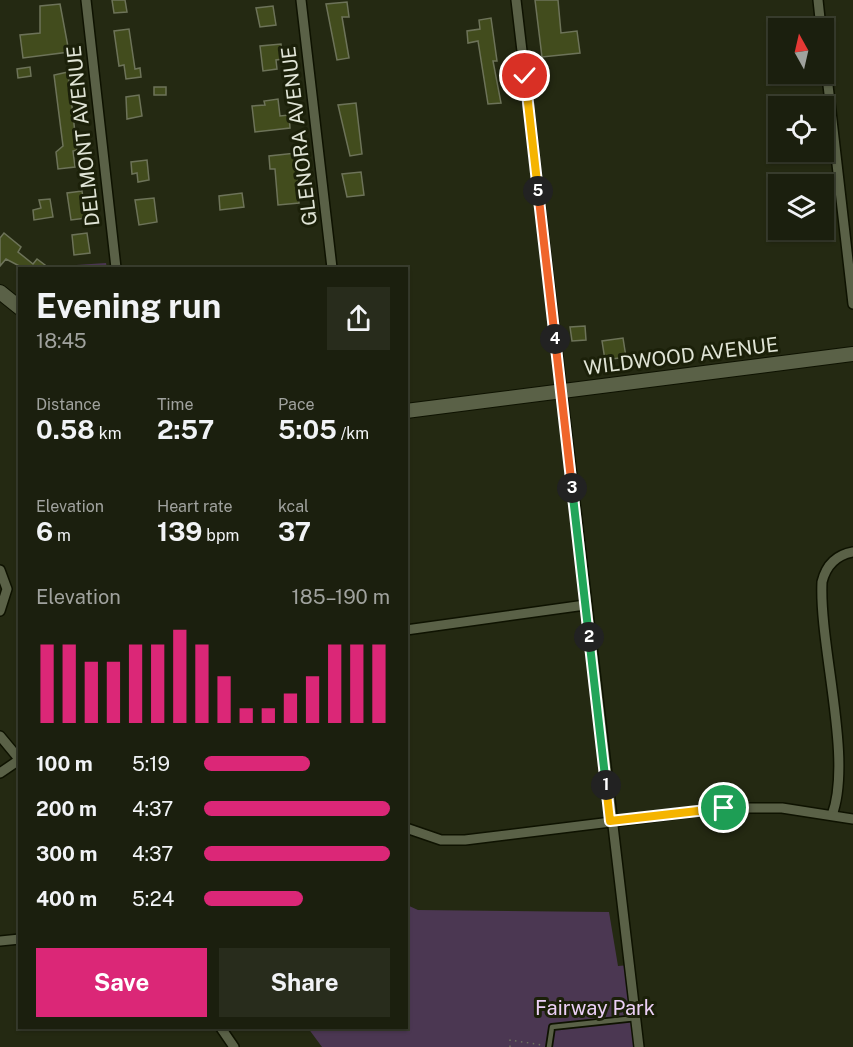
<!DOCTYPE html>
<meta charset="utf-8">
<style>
body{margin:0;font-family:"Public Sans",sans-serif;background:#282c1c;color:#f1f3f6;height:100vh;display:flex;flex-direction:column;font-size:22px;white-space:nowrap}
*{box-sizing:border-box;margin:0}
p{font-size:20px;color:#a0a29e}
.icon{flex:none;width:33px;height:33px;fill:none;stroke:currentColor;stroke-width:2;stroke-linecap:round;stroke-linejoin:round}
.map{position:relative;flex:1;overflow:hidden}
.panel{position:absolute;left:18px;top:267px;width:390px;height:762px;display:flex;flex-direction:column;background:#1b1f0e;border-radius:0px;box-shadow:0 2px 4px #0004,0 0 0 2px #393d2e}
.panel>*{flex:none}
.needle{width:39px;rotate:352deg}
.tools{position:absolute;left:768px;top:18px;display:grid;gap:12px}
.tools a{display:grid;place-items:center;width:66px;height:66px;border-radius:0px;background:#1b1f0e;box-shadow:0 2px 4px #0004,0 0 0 2px #393d2e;font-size:30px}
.pin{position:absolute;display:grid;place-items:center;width:51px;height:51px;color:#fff;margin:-26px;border:3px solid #fff;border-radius:50%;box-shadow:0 2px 6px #0007}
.km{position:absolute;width:30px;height:30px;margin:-15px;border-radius:50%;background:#222;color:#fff;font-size:16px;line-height:30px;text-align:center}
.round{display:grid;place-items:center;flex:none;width:63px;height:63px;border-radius:0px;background:#282c1c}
.headline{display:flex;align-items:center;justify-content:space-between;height:102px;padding:0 18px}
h1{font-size:33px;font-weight:700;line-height:45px}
.figures{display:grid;grid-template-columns:repeat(3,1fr);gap:9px;height:102px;padding:6px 18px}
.figures div{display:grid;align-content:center}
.figures b{font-size:26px;font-weight:700}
.figures small{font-size:16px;font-weight:400}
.figures p{font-size:16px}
.chart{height:168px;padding:12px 18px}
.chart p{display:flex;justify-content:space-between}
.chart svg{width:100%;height:108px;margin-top:6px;stroke:#db2777;stroke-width:6}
.primary-button{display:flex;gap:12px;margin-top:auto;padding:12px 18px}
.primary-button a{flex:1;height:69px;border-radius:0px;background:#db2777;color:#fff;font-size:24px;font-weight:700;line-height:69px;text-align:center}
.primary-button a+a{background:#282c1c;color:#f1f3f6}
ul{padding:0 18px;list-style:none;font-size:20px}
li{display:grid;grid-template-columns:96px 72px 1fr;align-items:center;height:45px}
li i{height:15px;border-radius:8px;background:#db2777}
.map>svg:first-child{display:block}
.green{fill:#4b3752}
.building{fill:#424c1d;stroke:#6d7359;stroke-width:1.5}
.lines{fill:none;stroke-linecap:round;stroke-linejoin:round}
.lane-casing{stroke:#0e1200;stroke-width:8}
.street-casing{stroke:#0e1200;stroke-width:12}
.secondary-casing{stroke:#0e1200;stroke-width:16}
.path{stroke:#6e725f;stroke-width:1.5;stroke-dasharray:1.5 4.5;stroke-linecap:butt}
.lane{stroke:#5a6147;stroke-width:4.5}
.street{stroke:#5a6147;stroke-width:9}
.secondary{stroke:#5a6147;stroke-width:14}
.split-1-casing{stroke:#fff;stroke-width:12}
.split-2-casing{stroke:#fff;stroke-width:12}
.split-3-casing{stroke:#fff;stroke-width:12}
.split-4-casing{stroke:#fff;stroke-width:12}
.split-5-casing{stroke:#fff;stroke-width:12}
.split-6-casing{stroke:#fff;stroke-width:12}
.split-1{stroke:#f5b400;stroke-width:8}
.split-2{stroke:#22a559;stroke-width:8}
.split-3{stroke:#22a559;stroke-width:8}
.split-4{stroke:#f0652b;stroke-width:8}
.split-5{stroke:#f0652b;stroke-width:8}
.split-6{stroke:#f5b400;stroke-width:8}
.labels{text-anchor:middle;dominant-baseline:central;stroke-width:6;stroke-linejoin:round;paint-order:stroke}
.street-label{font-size:20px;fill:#e0e4d6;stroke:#1b2009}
.park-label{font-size:20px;fill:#ecd0f6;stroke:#1b2009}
</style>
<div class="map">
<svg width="853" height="1047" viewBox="0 0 853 1047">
<rect width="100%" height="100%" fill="#242912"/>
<g class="green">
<path d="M106,263L107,268H68L76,265Z"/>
<path d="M407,905L418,910L609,912L618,966L630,965L639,1047H322L308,1028H406Z"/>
</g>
<g class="building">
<path d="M112,0H125L127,12L114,13Z"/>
<path d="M535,0H558L561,33L577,31L580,53L542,57Z"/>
<path d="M347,2L349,17H342L349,58L337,60L326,4Z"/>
<path d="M60,4L69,52L23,58L20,35L40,33V6Z"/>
<path d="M273,6L276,25L260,27L256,8Z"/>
<path d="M491,18L497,61H493L501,103L488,104L478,41L468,43L467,31L480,29L479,20Z"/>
<path d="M129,29L135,69L140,68L141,77L126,79L124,65L119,66L114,31Z"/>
<path d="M281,44L283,59L276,60L277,69L263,71L260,46Z"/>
<path d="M30,67L31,76L18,78L17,69Z"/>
<path d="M68,72L77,150L73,151L75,167L58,169L56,152L63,146L54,75Z"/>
<rect x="154" y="87" width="12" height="8"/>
<path d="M139,95L142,116L127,119L126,97Z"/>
<path d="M278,99L280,116L289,115L290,128L255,132L252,106L265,105L264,101Z"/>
<path d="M356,103L362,154L350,156L338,105Z"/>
<path d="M296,153L299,203L278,205L275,169H270L269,156Z"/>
<path d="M147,160L149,180L138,182L137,173L132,174L131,162Z"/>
<path d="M361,172L364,195L347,197L342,174Z"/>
<path d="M82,191L86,218L71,220L67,193Z"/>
<path d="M242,193L244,207L220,210L219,196Z"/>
<path d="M154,198L157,222L139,225L135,200Z"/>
<path d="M50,199L53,217L34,220L33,210L41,208L39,200Z"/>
<path d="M4,233L21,247L18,252L33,264L37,259L49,268H23L6,259L0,266V238Z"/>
<path d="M87,233L90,253L74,255L72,235Z"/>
<path d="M585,326L586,340L572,341L570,327Z"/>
<path d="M623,338L626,357L605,360L602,341Z"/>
</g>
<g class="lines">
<g class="lane-casing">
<path id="lane" d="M549,1047L552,1027L636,1018"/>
</g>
<g class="street-casing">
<g id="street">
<path d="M86,0L116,268"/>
<path d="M301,0L332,268"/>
<path d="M516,0L639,1047"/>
<path d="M818,0L821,28"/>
<path d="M824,50L853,304"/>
<path d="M0,570L7,589L0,611"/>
<path d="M406,630L585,605"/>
<path d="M0,736L20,760"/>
<path d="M0,773L19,760"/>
<path d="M832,815C853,759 819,646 822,582C826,566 836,555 853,552"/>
<path d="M406,828L441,840H465L724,808H782L853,819"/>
<path d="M0,941L20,939"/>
<path d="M221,1028L234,1047"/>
</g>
</g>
<g class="secondary-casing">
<g id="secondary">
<path d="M0,292L20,308"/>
<path d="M406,411L853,354"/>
</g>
</g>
<path class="path" d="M510,1047V1040L542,1045"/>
<use href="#lane" class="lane"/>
<use href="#street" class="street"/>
<use href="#secondary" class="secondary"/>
</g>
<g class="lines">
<g class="split-1-casing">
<path id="split-1" d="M606,785L610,821L724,808"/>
</g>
<g class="split-2-casing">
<path id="split-2" d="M589,637L606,785"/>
</g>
<g class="split-3-casing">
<path id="split-3" d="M572,488L589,637"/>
</g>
<g class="split-4-casing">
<path id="split-4" d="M555,339L572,488"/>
</g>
<g class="split-5-casing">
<path id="split-5" d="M538,191L555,339"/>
</g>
<g class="split-6-casing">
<path id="split-6" d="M525,76L538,191"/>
</g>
<use href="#split-1" class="split-1"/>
<use href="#split-2" class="split-2"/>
<use href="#split-3" class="split-3"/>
<use href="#split-4" class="split-4"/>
<use href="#split-5" class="split-5"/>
<use href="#split-6" class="split-6"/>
</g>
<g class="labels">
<g class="street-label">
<text transform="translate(83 136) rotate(-96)">DELMONT AVENUE</text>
<text transform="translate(299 136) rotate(-97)">GLENORA AVENUE</text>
<text transform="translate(681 356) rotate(-7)">WILDWOOD AVENUE</text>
</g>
<g class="park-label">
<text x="595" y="1008">Fairway Park</text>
</g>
</g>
</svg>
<div class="tools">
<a><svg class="needle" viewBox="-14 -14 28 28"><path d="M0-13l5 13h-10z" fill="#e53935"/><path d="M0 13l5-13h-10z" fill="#a0a29e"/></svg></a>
<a><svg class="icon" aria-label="locate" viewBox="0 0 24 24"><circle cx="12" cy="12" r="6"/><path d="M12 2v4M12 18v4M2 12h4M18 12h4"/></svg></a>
<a><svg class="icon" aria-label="layers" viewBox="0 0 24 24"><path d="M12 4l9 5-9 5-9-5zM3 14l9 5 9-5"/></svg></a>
</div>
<div class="pin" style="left:724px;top:808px;background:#1e9e55"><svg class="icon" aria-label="arrive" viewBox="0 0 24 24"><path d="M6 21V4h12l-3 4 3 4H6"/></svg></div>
<div class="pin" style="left:525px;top:76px;background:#d93025"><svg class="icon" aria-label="check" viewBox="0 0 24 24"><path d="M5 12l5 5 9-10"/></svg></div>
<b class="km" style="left:606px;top:785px">1</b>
<b class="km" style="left:589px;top:637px">2</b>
<b class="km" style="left:572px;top:488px">3</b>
<b class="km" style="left:555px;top:339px">4</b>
<b class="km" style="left:538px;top:191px">5</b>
<section class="panel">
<div class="headline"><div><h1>Evening run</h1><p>18:45</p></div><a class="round"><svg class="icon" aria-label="share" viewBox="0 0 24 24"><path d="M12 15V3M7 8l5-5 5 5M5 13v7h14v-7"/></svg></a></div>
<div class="figures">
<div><p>Distance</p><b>0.58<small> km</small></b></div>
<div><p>Time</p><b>2:57</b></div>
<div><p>Pace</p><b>5:05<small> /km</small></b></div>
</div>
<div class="figures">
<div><p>Elevation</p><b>6<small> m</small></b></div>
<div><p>Heart rate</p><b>139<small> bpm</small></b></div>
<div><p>kcal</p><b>37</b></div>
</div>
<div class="chart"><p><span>Elevation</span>185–190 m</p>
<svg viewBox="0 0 160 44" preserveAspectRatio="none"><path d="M5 44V12M15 44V12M25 44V19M35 44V19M45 44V12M55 44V12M65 44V6M75 44V12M85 44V25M95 44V38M105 44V38M115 44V32M125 44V25M135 44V12M145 44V12M155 44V12"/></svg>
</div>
<ul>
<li><b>100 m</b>5:19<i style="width:57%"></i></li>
<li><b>200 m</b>4:37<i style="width:100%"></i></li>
<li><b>300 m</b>4:37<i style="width:100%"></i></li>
<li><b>400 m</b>5:24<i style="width:53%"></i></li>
</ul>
<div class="primary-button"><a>Save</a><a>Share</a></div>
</section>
</div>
